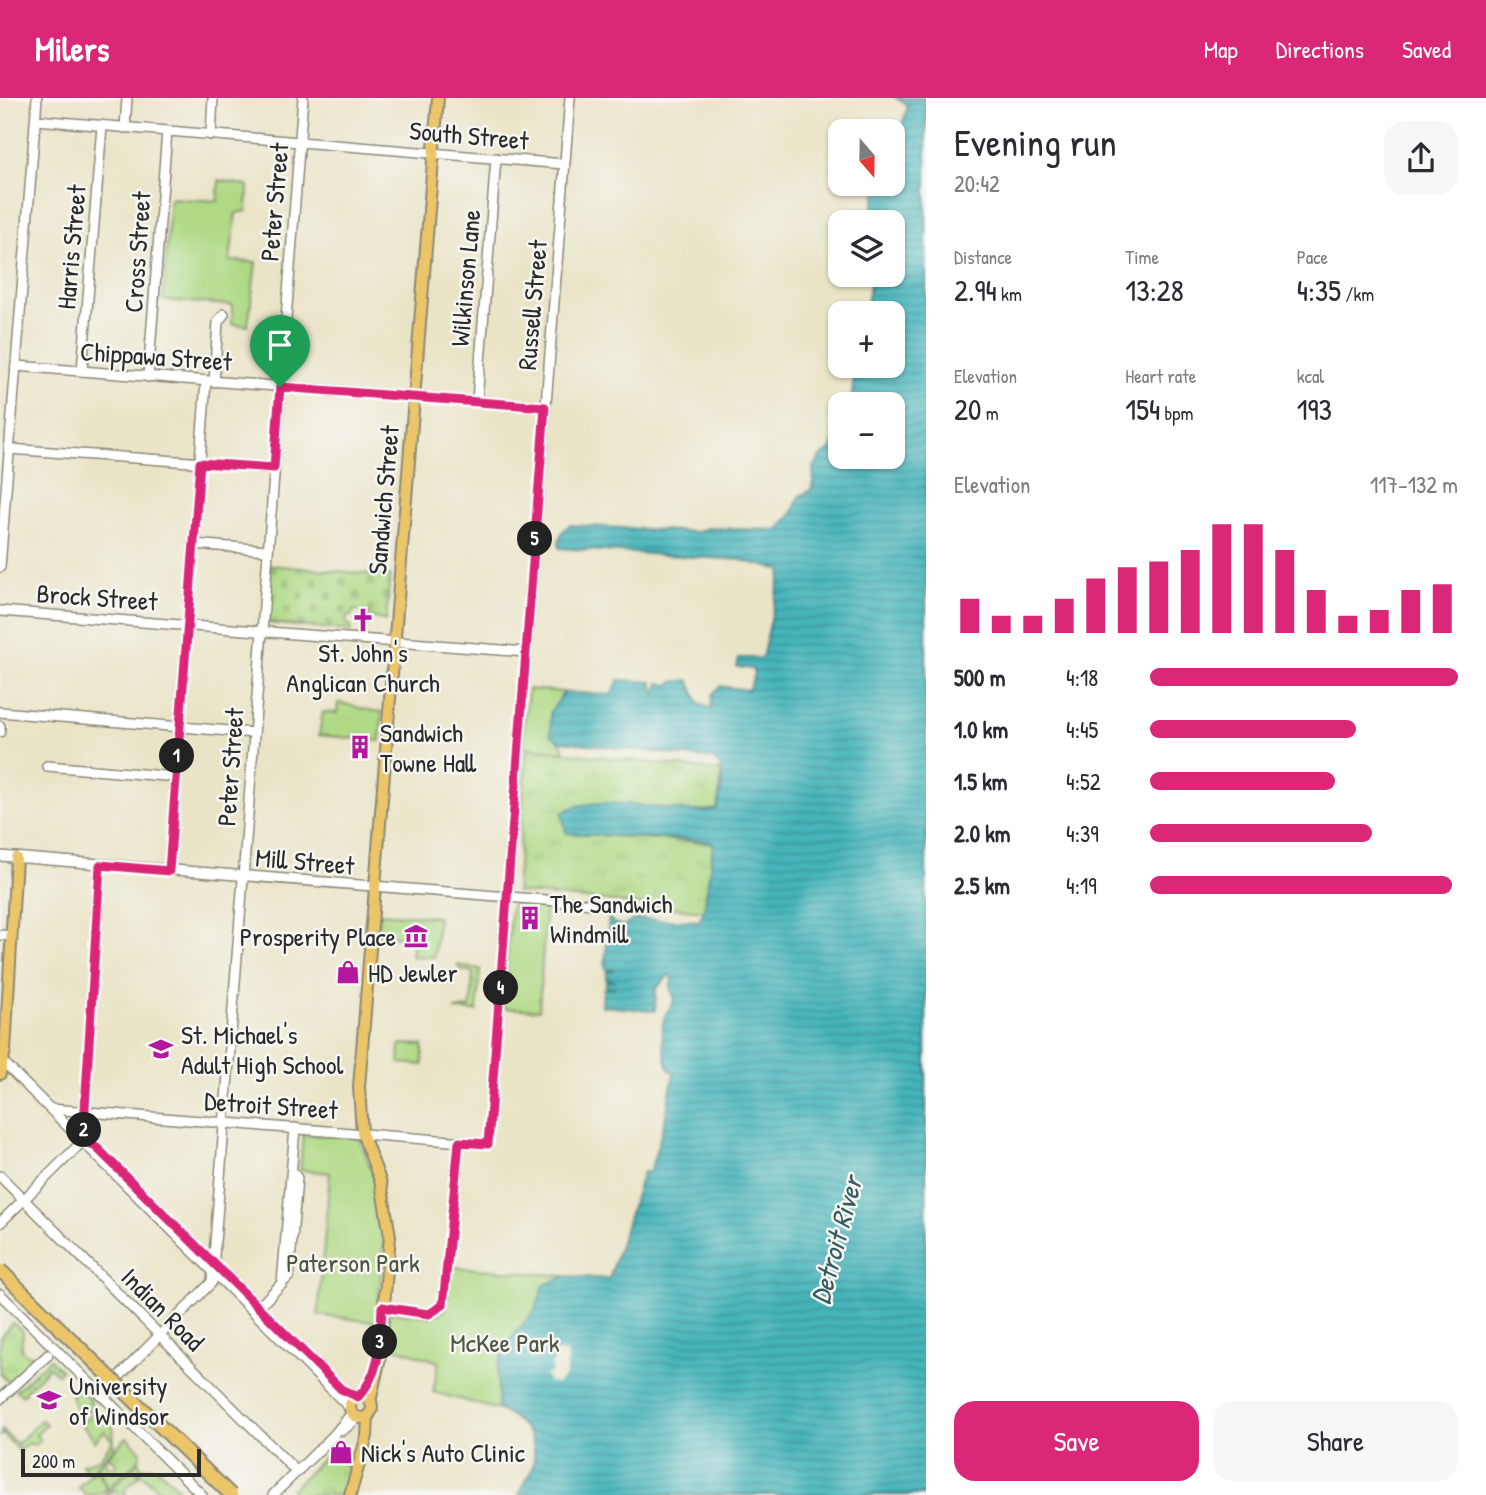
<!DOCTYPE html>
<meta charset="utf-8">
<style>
body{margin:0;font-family:"Patrick Hand",sans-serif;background:#f7f7f7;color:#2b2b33;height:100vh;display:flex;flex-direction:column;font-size:26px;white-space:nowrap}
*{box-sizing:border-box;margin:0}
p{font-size:23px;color:#7c7c81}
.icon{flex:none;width:38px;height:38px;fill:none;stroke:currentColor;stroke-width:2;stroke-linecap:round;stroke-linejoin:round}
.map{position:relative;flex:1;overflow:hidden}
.drawer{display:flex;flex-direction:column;background:#fff;width:560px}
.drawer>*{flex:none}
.needle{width:46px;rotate:160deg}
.controls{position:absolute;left:828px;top:21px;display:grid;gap:14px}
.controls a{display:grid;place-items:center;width:77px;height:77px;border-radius:14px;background:#fff;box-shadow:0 2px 5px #0004;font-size:35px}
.scale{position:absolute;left:21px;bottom:18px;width:180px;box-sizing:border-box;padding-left:7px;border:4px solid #2b2b2b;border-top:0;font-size:19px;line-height:24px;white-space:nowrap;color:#2b2b2b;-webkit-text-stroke:5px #f6f6f2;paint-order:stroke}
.pin{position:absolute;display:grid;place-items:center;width:60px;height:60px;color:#fff;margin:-72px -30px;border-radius:50% 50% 50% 0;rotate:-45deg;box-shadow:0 0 7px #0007}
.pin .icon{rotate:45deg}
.km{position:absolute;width:35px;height:35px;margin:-18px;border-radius:50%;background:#222;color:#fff;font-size:19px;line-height:35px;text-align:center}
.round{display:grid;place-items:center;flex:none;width:74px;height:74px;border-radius:21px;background:#f7f7f7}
.head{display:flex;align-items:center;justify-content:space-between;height:119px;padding:0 28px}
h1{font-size:38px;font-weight:600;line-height:52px}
.stats{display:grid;grid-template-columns:repeat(3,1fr);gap:10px;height:119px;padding:7px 28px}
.stats div{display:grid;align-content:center}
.stats b{font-size:30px;font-weight:600}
.stats small{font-size:19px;font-weight:400}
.stats p{font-size:19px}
.chart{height:196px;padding:14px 28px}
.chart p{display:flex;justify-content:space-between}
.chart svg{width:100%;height:126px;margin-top:7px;stroke:#db2777;stroke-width:6}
.action{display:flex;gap:14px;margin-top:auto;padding:14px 28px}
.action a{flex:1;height:80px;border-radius:21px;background:#db2777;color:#fff;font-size:28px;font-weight:600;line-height:80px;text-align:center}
.action a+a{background:#f7f7f7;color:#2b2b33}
ul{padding:0 28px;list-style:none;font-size:23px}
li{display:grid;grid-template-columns:112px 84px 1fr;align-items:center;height:52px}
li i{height:18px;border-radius:9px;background:#db2777}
header{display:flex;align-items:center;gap:42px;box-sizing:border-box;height:98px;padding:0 35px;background:#db2777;color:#fff}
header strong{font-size:33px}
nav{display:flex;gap:38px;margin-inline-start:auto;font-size:24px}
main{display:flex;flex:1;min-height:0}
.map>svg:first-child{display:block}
.grass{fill:url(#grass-tufts);stroke:#6d8258;stroke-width:2}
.cemetery{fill:url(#cemetery-stones);stroke:#6d8258;stroke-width:2}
.park{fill:#afd984;stroke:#6d8258;stroke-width:2}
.water{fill:url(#water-rules);stroke:#387073;stroke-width:2}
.pier{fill:#eae4c7}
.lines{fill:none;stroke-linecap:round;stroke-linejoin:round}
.minor-casing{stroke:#8a8879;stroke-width:12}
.major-casing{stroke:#8a8879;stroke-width:14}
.minor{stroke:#fff;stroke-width:9}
.major{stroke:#edc569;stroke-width:10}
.highway-bridge-casing{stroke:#8a8879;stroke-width:16;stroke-linecap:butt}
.highway-bridge{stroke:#edc569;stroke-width:12}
.route-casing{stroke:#fff;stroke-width:14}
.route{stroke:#db2777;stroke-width:9}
.labels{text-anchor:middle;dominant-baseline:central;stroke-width:5;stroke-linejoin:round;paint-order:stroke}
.street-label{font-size:26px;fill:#2b2b2b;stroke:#f6f6f2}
.poi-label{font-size:26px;fill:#2b2b2b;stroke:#f6f6f2;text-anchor:start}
.park-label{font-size:26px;fill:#4c5641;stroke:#f6f6f2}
.water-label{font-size:28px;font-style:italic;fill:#345b5d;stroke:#f6f6f2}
</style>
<header>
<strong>Milers</strong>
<nav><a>Map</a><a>Directions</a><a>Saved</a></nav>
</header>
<main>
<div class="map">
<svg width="926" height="1397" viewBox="0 0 926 1397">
<defs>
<pattern id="grass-tufts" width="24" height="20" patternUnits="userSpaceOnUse" patternTransform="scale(1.75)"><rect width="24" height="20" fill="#afd984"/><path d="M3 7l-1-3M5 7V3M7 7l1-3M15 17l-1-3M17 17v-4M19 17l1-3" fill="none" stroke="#97ba72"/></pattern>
<pattern id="cemetery-stones" width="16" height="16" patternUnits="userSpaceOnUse" patternTransform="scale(1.75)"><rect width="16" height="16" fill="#afd984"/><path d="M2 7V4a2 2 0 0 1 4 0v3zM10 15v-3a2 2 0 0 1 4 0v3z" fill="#97ba72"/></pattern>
<pattern id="water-rules" width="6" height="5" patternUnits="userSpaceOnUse" patternTransform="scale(1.75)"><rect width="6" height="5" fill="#45b5bb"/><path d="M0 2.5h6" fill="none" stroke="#3a9398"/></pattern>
</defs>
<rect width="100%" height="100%" fill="#f6f6f2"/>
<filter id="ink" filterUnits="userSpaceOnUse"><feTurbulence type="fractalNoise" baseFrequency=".0143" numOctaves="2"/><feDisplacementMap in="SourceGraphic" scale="14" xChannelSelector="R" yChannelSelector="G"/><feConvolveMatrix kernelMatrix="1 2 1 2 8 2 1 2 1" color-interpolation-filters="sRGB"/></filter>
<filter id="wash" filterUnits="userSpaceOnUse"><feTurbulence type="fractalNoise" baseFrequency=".00686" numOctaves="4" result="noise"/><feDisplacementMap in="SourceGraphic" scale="28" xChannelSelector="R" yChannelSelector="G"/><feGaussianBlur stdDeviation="1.57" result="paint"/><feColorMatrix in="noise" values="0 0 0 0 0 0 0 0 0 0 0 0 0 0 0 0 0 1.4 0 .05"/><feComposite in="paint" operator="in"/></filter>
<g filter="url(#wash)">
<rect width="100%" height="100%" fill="#eae4c7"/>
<g class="grass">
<path d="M527,650L722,673L717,711L681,714L633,708L566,735L713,745L704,813L516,794Z"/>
<path d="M458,867L480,871L477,913L454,912L469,910L471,907L473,876L471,873L460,872Z"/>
<path d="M13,1225L23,1234L21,1252L28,1257H41L22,1279L19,1277L10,1286L0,1275V1239Z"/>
<path d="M50,1261L61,1272L57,1276L49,1269L22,1297L16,1292Z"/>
<path d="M82,1293L90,1301L92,1309L81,1318L73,1305L71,1296Z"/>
<path d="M95,1312L113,1325L114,1350L89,1375L82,1366L99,1361L113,1343L104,1333L94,1344L92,1338L81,1326Z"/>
<path d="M41,1322L46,1326L36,1336L40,1342L35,1347L28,1345L19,1353L3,1336L0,1338L2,1332L17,1346Z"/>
<path d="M127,1339L141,1353L139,1362L108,1390L98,1369L105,1361L109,1370L116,1368L115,1363L107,1359Z"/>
<path d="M327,1356L350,1370L344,1397H296L291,1392Z"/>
<path d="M139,1363L141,1369L137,1374L140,1377L125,1391L126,1397H120L114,1392L105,1397Z"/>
<path d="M144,1369H157L185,1397H157L160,1393L139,1373Z"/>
<path d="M97,1370L107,1392L96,1397H86L78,1389Z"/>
</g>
<path class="cemetery" d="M270,467L390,478L386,523L368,518V514L354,512L351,518H347L346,526L351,527V533L268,525Z"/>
<g class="park">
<path d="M219,82L248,88L247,113L236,115L230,163L256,164L248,228L232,226V207L163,202L170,100L218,103Z"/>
<path d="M528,591L565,594L560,598L551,637L560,643L565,654L522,649Z"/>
<path d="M338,605C357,608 366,613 382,614L380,643L319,637L323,614L337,615Z"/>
<path d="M516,803L546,805L539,912L503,910L511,808Z"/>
<path d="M379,815L438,819L434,859L411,858L413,840L378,837Z"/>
<path d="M400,946L423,947V967L399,965Z"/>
<path d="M303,1037L351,1038L360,1042L378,1090L385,1139L376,1224L318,1217L330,1075L300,1072Z"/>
<path d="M452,1169L593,1180L536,1322L433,1294L439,1264L384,1246L390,1214L431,1219L445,1213Z"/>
</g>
<path class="water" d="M896,0H926V1397H519C523,1386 531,1378 533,1367C539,1338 520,1321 497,1311C500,1296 496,1282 498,1269C503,1245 520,1231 534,1213C539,1206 540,1195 544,1187L566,1178L609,1181L643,1074H650L665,1022L674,974L669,972C665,958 660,936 664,921C666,913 672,908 675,901L670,890L673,879L669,877L656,891L655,913L602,908L603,891L615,890L605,889L606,883H615L606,881L607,874L615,872H606L605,866L609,819L613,825L624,828L635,821L699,823L704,813L713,750V745L704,743L566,735L562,715C592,693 668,714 705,714L717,711C720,694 730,671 712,661L560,643L551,637L550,614L565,594L611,597L619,582L652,584L656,600L659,585L669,587L673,584L689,582L699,605L711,611L712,597L720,588L748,592L755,576L753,571L737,569L739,560H762L782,472L740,462L559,450C558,440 561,432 570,427L696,434L707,430L778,432L793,414L799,398L810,393L814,385L813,372L820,359L830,352L840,333V359H892V306H851L855,268H892V215H866L871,177H892V124H870L878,86H892L893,55L908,8Z"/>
<path class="pier" d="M556,1253L566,1255L567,1263L565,1279L556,1286L549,1284L546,1277L552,1275L551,1267L555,1263Z"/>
</g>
<g filter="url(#ink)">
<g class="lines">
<g class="minor-casing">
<g id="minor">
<path d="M36,22L564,66"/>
<path d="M125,30L127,0"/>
<path d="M211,37L213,0"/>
<path d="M16,268L545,309"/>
<path d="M82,273L102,28"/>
<path d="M148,279L167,33"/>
<path d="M214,284L218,224L224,216"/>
<path d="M477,303L496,60"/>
<path d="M9,351L274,370"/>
<path d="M193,446L267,452"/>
<path d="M0,469L37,0"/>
<path d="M0,513L526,554"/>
<path d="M0,614L254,635"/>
<path d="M0,628V634"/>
<path d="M47,668L176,679"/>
<path d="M0,758L607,807"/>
<path d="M169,773L206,283"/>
<path d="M0,837L12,838"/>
<path d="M0,961L350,1310"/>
<path d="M51,1011L488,1046L570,0"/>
<path d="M85,1043L94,1047L341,1291L358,1299"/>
<path d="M0,1078L297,1374"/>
<path d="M0,1125L83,1043L100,767"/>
<path d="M282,1186L295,1030"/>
<path d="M0,1196L202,1397"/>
<path d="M382,1209L429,1216L443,1207L459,1044"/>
<path d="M256,1212L289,1178L297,1080L293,1074"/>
<path d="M101,1297L212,1184L303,0"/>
<path d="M0,1301L48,1257"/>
<path d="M343,1332L359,1319"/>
<path d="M273,1397L333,1338L352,1315"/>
</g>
</g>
<g class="major-casing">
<g id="major">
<path d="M0,976L5,952L16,760"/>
<circle cx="361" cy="1309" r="11"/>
<path d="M370,1304L379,1264L390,1138L381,1085L362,1035L359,989L438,0"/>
<path d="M350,1397L367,1338L368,1317"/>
</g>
</g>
<use href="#minor" class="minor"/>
<use href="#major" class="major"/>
<g class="highway-bridge-casing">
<path id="highway-bridge" d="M0,1172L231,1397"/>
</g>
<use href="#highway-bridge" class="highway-bridge"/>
</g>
</g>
<g class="lines" filter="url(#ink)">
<g class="route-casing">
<path id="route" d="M280,289L545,309L488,1046L459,1044L443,1207L429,1216L382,1209C380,1242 382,1274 358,1299L341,1291L94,1047L83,1043L100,767L169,773L200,365L274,370Z"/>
</g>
<use href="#route" class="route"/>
</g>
<defs>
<g id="church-bare" transform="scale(1.89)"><path d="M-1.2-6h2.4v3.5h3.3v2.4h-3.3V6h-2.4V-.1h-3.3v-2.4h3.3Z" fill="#b5179e" stroke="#f6f6f2" stroke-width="2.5" paint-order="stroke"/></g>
<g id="building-bare" transform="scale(1.89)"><path d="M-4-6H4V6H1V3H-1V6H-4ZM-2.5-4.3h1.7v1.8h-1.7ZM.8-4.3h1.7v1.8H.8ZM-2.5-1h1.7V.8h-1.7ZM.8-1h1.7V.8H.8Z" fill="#b5179e" stroke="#f6f6f2" stroke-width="2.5" paint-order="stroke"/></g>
<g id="museum-bare" transform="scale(1.89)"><path d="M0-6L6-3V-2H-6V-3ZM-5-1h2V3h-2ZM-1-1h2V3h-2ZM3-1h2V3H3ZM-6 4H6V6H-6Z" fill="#b5179e" stroke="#f6f6f2" stroke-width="2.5" paint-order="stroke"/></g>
<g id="shop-bare" transform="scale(1.89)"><path d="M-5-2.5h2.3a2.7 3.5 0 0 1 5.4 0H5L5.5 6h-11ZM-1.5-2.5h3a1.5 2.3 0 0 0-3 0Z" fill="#b5179e" stroke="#f6f6f2" stroke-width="2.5" paint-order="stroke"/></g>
<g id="school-bare" transform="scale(1.89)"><path d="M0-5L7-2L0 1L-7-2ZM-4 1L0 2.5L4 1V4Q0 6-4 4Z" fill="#b5179e" stroke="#f6f6f2" stroke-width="2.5" paint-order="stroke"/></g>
<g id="university-bare" transform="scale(1.89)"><path d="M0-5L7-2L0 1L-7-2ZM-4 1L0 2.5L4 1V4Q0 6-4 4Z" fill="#b5179e" stroke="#f6f6f2" stroke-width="2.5" paint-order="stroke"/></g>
</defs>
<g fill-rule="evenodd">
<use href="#church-bare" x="363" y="522"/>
<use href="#building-bare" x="360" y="649"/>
<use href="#building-bare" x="530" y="820"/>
<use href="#museum-bare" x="416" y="838"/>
<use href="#shop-bare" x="348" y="874"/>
<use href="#school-bare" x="161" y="951"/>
<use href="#university-bare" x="49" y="1302"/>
<use href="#shop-bare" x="341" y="1354"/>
</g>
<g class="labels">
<g class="street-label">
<text transform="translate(469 37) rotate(5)">South Street</text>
<text transform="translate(274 104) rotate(-85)">Peter Street</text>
<text transform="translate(71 149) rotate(-85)">Harris Street</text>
<text transform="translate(137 154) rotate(-86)">Cross Street</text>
<text transform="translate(465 180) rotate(-85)">Wilkinson Lane</text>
<text transform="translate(532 207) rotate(-85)">Russell Street</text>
<text transform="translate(156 258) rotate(4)">Chippawa Street</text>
<text transform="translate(383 402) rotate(-85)">Sandwich Street</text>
<text transform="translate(97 499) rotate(4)">Brock Street</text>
<text transform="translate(230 669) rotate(-86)">Peter Street</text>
<text transform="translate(305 763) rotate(5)">Mill Street</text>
<text transform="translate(271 1007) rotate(4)">Detroit Street</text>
<text transform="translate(163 1211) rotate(45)">Indian Road</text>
</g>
<g class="poi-label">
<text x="363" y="554" text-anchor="middle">St. John's<tspan x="363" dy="30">Anglican Church</tspan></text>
<text x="380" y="634">Sandwich<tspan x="380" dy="30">Towne Hall</tspan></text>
<text x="550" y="805">The Sandwich<tspan x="550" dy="30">Windmill</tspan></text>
<text x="396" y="838" text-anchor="end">Prosperity Place</text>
<text x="368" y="874">HD Jewler</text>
<text x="181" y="936">St. Michael's<tspan x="181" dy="30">Adult High School</tspan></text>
<text x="69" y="1287">University<tspan x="69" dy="30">of Windsor</tspan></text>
<text x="361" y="1354">Nick's Auto Clinic</text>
</g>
<g class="park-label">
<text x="353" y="1164">Paterson Park</text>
<text x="505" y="1244">McKee Park</text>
</g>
<g class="water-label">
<text transform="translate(836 1142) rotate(-75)">Detroit River</text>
</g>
</g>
</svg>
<div class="controls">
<a><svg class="needle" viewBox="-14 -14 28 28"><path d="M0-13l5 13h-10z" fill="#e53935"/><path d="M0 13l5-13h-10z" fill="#7c7c81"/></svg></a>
<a><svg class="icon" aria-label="layers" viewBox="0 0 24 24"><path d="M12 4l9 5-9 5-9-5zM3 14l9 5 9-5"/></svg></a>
<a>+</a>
<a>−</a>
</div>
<div class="scale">200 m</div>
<div class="pin" style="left:280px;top:289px;background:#1e9e55"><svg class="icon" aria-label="arrive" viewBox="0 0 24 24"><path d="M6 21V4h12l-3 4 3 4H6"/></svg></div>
<b class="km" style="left:177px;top:658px">1</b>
<b class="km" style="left:84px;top:1032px">2</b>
<b class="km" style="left:380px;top:1244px">3</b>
<b class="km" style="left:501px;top:890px">4</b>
<b class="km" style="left:535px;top:441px">5</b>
</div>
<section class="drawer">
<div class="head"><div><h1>Evening run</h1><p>20:42</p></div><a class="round"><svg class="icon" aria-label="share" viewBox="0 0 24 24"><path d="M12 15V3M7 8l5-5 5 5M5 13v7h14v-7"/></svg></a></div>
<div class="stats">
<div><p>Distance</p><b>2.94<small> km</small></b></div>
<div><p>Time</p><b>13:28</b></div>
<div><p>Pace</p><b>4:35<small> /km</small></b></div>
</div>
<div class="stats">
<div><p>Elevation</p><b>20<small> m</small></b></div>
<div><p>Heart rate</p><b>154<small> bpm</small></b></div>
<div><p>kcal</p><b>193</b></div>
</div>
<div class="chart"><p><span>Elevation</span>117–132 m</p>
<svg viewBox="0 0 160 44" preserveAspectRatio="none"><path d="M5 44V32M15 44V38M25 44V38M35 44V32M45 44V25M55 44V21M65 44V19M75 44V15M85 44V6M95 44V6M105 44V15M115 44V29M125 44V38M135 44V36M145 44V29M155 44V27"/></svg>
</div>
<ul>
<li><b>500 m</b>4:18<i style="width:100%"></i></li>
<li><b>1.0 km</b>4:45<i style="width:67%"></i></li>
<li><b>1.5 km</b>4:52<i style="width:60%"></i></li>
<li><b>2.0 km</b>4:39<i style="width:72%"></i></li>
<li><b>2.5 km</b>4:19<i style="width:98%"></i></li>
</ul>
<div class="action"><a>Save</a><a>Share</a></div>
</section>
</main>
